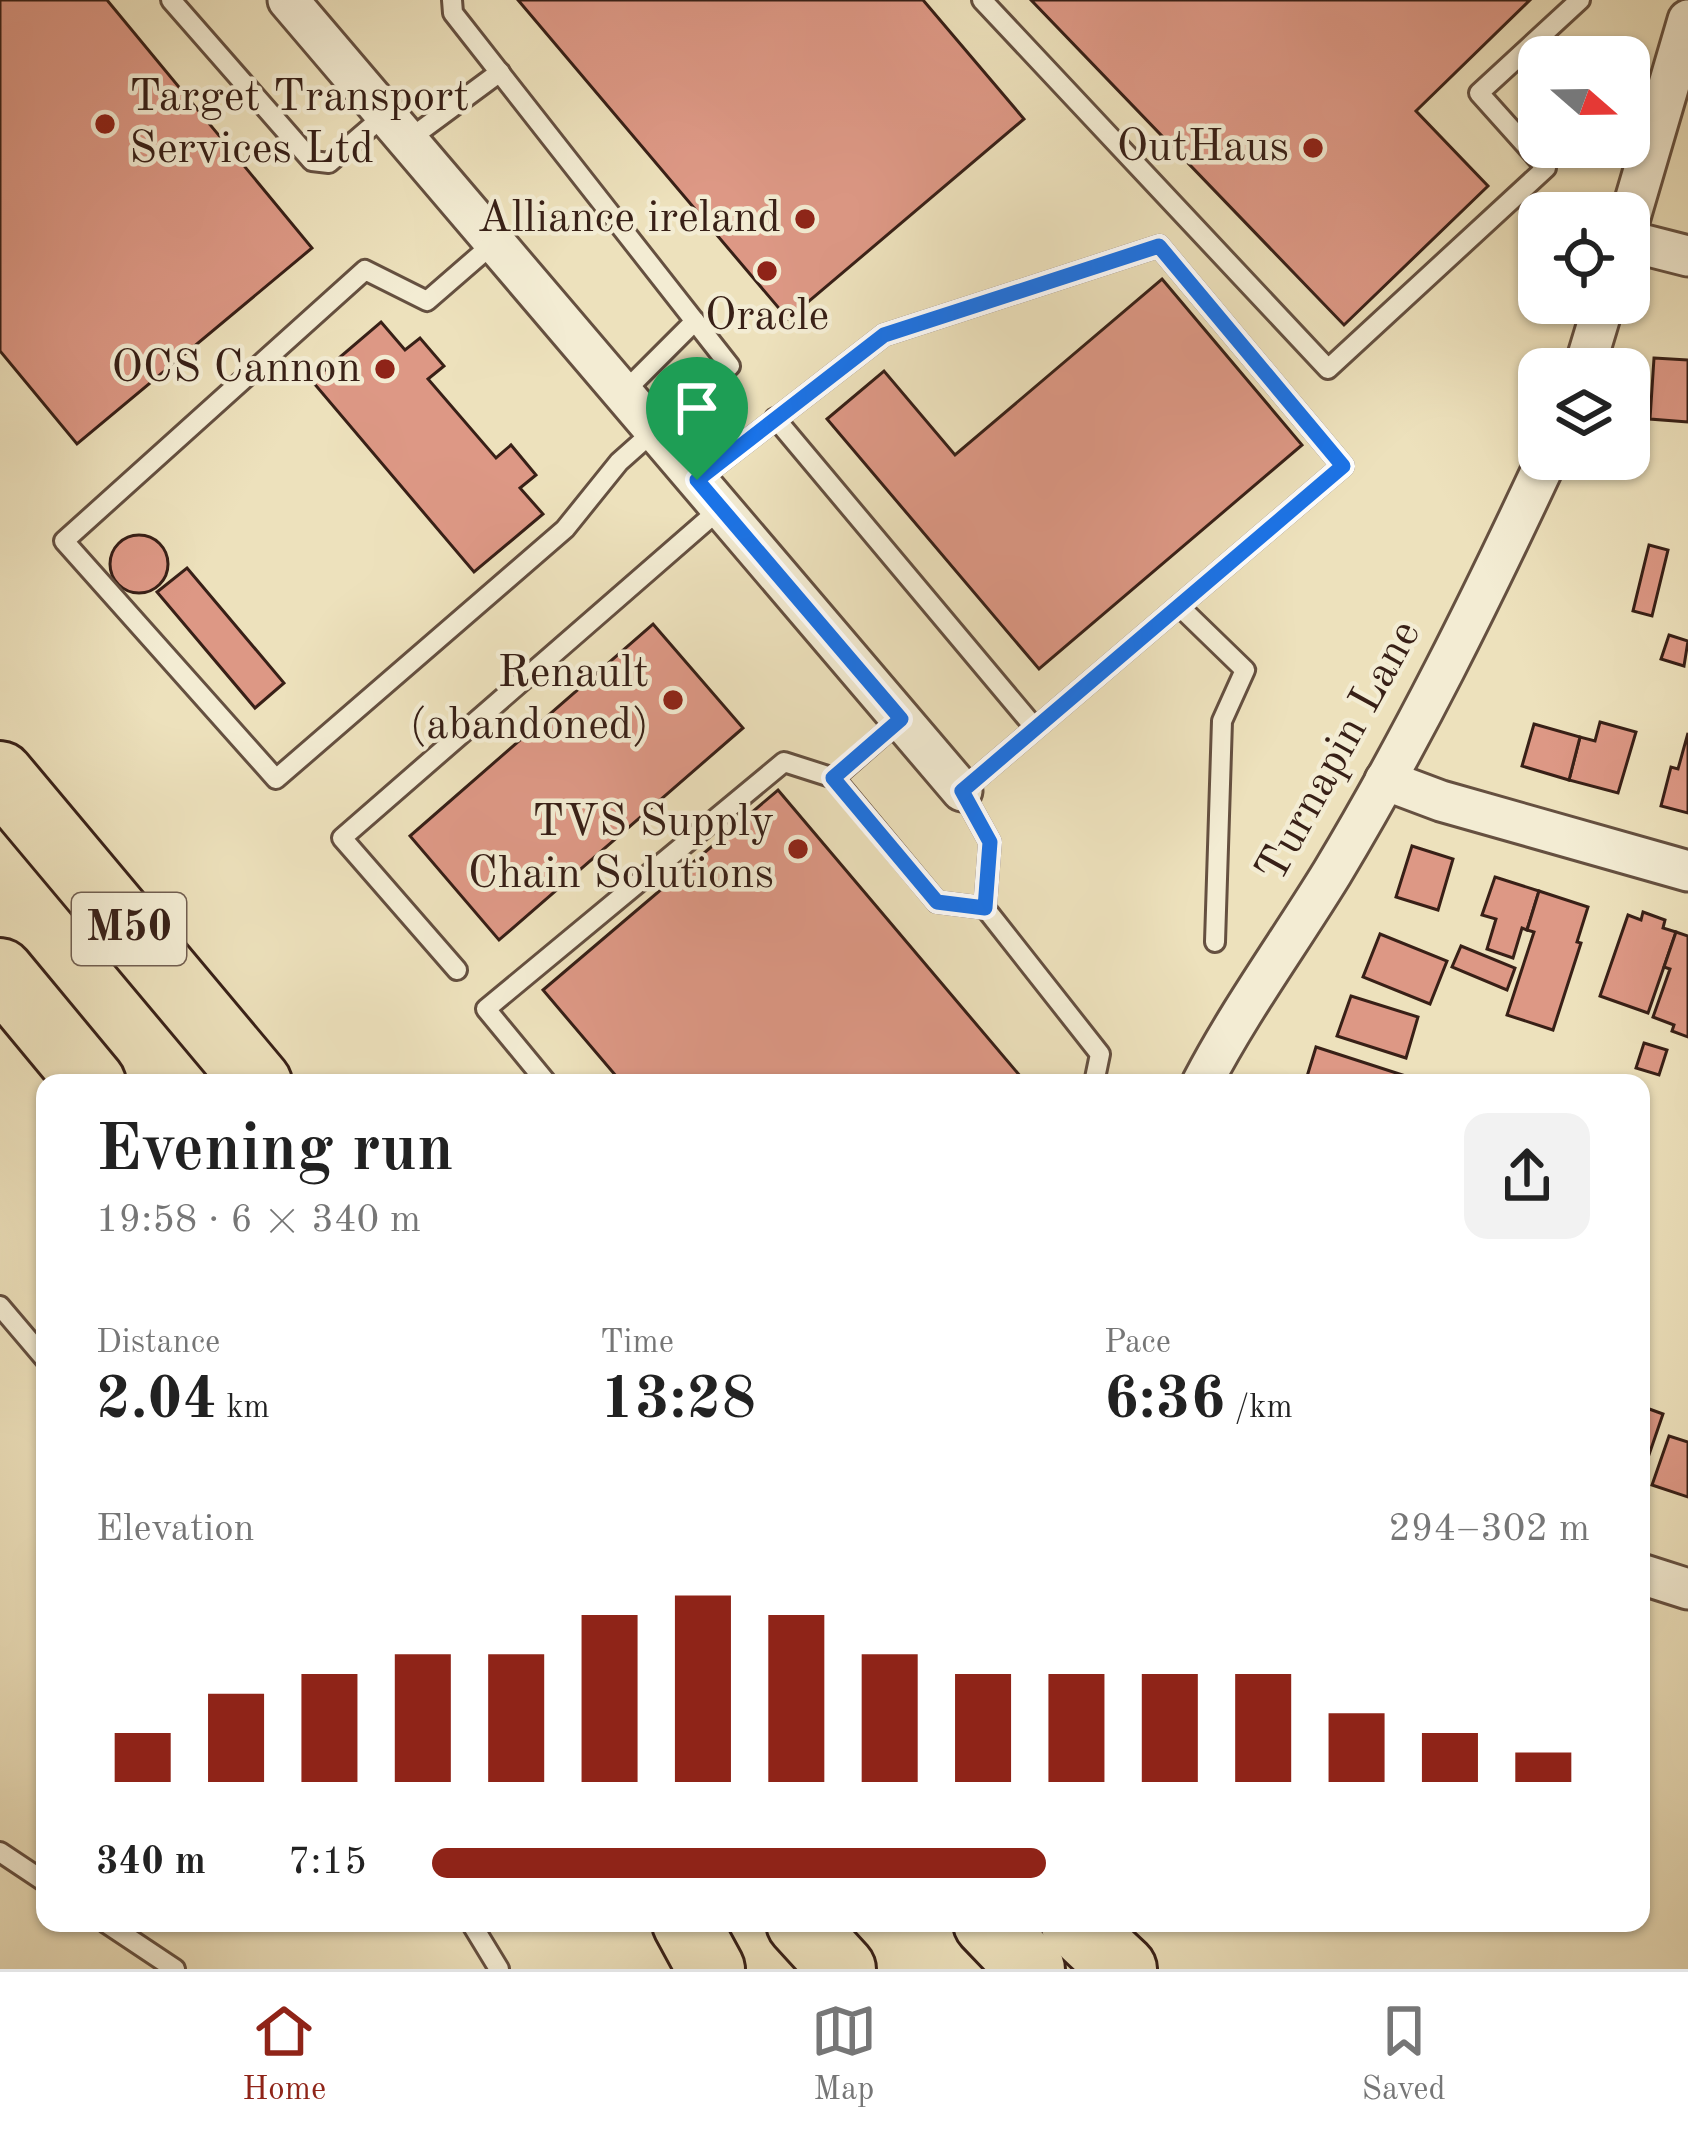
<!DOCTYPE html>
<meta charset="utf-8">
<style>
body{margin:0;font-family:"Old Standard TT",serif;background:#f2f2f2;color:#222;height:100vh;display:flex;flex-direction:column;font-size:45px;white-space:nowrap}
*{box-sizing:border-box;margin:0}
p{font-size:39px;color:#767676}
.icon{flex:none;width:66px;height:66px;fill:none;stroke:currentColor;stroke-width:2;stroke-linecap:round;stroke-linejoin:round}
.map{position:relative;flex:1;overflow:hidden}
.side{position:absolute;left:36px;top:1074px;width:1614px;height:858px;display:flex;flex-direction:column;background:#fff;border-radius:24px;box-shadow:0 3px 9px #0004}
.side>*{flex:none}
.needle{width:78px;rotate:110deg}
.tools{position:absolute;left:1518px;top:36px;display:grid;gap:24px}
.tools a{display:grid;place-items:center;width:132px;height:132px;border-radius:24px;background:#fff;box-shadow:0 3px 9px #0004;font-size:60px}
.pin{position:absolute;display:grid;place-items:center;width:102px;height:102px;color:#fff;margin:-123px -51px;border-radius:50% 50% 50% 0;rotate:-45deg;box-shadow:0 0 12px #0007}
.pin .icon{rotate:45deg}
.round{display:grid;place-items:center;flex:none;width:126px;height:126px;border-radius:24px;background:#f2f2f2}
.headline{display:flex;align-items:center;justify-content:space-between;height:204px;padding:0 60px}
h1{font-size:66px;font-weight:600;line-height:90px}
.figures{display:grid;grid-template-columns:repeat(3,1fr);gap:18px;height:204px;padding:12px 60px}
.figures div{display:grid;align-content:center}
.figures b{font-size:60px;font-weight:600}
.figures small{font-size:33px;font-weight:400}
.figures p{font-size:33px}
.chart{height:336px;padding:24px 60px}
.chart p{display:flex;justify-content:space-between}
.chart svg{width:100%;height:216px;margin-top:12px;stroke:#8f2418;stroke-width:6}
ul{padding:0 60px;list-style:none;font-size:39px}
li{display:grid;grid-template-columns:192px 144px 1fr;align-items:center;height:90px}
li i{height:30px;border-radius:15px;background:#8f2418}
.tabs{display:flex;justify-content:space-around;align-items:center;height:168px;border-top:3px solid #e0e0e0;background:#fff;font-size:33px;color:#767676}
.tabs a{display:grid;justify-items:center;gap:6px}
.tabs .active{color:#8f2418}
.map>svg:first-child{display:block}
.building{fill:#dd9885;stroke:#382017;stroke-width:3}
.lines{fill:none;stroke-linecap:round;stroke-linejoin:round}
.lane-casing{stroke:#655040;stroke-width:24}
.street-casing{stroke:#655040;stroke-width:45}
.highway-casing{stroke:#382017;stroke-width:72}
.lane{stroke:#f3ecd3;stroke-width:18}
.street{stroke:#f3ecd3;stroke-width:39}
.highway{stroke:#ede1bc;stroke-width:66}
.route-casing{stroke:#fff;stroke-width:24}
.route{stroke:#1a73e8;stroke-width:15}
.poi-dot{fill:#8f2418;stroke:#f3ecd3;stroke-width:4.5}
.labels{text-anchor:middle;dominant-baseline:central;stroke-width:9;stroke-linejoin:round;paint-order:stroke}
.shield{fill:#f3ecd3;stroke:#705d4f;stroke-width:3}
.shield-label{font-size:42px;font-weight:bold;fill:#382017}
.poi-label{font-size:45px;fill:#382017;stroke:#f3ecd3;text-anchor:end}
.street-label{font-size:45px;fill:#382017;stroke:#f3ecd3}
</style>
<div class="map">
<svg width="1688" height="1969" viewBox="0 0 1688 1969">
<rect width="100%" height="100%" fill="#ede1bc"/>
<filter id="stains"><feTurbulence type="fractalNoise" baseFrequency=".00167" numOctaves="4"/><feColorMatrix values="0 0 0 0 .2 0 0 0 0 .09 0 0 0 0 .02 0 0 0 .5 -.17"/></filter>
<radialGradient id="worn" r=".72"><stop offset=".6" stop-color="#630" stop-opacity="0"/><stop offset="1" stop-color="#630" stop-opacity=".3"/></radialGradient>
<g class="building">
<path d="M0,0H107L312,248L77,444L0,351Z"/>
<path d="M518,0H923L1024,119L788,319Z"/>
<path d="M1031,0H1530L1416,111L1488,186L1344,325Z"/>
<path d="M1162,279L1302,445L1039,669L827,419L884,371L955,455Z"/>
<path d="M381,322L405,350L420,338L444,366L428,379L496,458L511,445L536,475L520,488L543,514L474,572L312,381Z"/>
<path d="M1654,358L1688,360V422L1650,419Z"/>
<circle cx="139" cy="564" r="29"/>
<path d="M1649,545L1668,550L1652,616L1633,611Z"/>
<path d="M187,568L284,683L255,708L157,592Z"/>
<path d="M653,624L743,728L499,940L410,836Z"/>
<path d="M1669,635L1688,641L1684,666L1661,659Z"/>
<path d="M1600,722L1636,732L1618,793L1569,780L1580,737L1595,741Z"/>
<path d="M1534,724L1580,737L1569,780L1522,766Z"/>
<path d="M1688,733V813L1661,806L1671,767L1678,769Z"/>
<path d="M778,790L1026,1083H622L543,990Z"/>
<path d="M1412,846L1453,859L1438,910L1396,897Z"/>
<path d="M1495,877L1539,891L1527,930L1522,928L1513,958L1487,949L1496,919L1482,915Z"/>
<path d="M1539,891L1588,907L1577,942L1581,943L1553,1030L1507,1015L1534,932L1527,930Z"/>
<path d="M1643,912L1665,920L1663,928L1676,932L1648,1013L1600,996L1628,915L1641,920Z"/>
<path d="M1676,932L1688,936V1037L1672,1031L1674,1025L1653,1017L1670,969L1664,967Z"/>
<path d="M1380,934L1447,961L1430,1004L1363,977Z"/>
<path d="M1461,946L1515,968L1507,990L1452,967Z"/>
<path d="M1351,996L1418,1017L1406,1058L1337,1036Z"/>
<path d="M1644,1043L1667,1050L1659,1075L1636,1068Z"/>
<path d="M1316,1047L1418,1080L1417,1083H1305Z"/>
<path d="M1641,1406L1663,1414L1641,1478Z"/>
<path d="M1669,1436L1688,1442V1497L1652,1485Z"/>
</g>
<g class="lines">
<g class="lane-casing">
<g id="lane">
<path d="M171,0L312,161L329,163L386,114"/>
<path d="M452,0L453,13L730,366"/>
<path d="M982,0L1328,369L1546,168L1479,93L1580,0"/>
<path d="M408,140L500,72"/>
<path d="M495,242L427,301L365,270L64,541L276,779L565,529L619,462L655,430"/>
<path d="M623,393L695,321"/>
<path d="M775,418L1035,728"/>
<path d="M697,480L884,335L1159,246L1343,466L962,791L990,842L985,908L1100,1054L1094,1083"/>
<path d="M1179,606L1245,670L1222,721L1215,942"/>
<path d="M834,778L937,902L985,908"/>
<path d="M457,970L342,838L721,508"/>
<path d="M547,1083L486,1009L784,762L834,778L901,719"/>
<path d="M0,1306L45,1359"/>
<path d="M0,1852L45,1882"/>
<path d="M106,1923L175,1969"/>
<path d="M471,1923L499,1969"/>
</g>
</g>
<g class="street-casing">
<g id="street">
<path d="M288,0L962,791"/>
<path d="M1629,221L1688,20"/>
<path d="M1629,241L1688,256"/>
<path d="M1584,369L1604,303"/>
<path d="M1385,780L1441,801L1688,871"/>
<path d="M1202,1083C1240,1010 1289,943 1332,873C1412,740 1481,600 1547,459"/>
<path d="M1641,1574L1688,1589"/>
</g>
</g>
<g class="highway-casing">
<g id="highway">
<path d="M0,775L258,1083"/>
<path d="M0,972L92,1083"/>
<path d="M686,1923L711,1969"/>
<path d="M800,1923L842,1969"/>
<path d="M987,1923L1031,1969"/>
<path d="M1074,1923L1123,1969"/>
</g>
</g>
<use href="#lane" class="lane"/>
<use href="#street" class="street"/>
<use href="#highway" class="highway"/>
</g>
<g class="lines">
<g class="route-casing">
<path id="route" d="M1159,246L1343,466L962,791L990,842L985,908L937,902L833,778L901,719L697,480L884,335Z"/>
</g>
<use href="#route" class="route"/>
</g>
<g class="poi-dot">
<circle cx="105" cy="124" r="12"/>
<circle cx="1313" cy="148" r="12"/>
<circle cx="805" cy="219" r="12"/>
<circle cx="767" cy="271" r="12"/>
<circle cx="385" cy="369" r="12"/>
<circle cx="673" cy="700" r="12"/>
<circle cx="798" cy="849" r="12"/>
</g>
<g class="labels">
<rect class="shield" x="72" y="893" width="114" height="72" rx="9"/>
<g class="shield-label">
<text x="129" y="929">M50</text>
</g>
<g class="poi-label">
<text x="129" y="98" text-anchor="start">Target Transport<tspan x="129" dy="52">Services Ltd</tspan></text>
<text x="1289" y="148">OutHaus</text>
<text x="781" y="219">Alliance ireland</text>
<text x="767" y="317" text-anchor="middle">Oracle</text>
<text x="361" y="369">OCS Cannon</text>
<text x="649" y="674">Renault<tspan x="649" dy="52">(abandoned)</tspan></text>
<text x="774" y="823">TVS Supply<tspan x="774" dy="52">Chain Solutions</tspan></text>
</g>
<g class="street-label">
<text transform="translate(1340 752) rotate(-61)">Turnapin Lane</text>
</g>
</g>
<rect width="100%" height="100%" filter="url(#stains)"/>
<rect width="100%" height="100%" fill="url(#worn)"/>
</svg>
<div class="tools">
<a><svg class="needle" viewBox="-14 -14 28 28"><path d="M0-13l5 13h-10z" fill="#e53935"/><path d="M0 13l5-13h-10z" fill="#767676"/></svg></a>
<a><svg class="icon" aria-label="locate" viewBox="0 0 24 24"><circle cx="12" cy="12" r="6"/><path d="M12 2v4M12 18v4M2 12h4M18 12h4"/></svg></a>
<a><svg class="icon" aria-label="layers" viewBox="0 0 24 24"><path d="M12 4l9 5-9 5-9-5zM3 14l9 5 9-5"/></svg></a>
</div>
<div class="pin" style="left:697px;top:480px;background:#1e9e55"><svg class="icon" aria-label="arrive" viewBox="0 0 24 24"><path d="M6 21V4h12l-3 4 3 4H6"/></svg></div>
<section class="side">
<div class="headline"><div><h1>Evening run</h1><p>19:58 · 6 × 340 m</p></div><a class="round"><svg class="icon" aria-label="share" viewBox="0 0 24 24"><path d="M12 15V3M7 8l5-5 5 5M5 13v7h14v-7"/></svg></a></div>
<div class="figures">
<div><p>Distance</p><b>2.04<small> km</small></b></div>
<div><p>Time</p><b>13:28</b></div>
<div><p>Pace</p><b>6:36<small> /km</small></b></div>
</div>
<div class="chart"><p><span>Elevation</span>294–302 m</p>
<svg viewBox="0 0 160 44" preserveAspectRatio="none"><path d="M5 44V34M15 44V26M25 44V22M35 44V18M45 44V18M55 44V10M65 44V6M75 44V10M85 44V18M95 44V22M105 44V22M115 44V22M125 44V22M135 44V30M145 44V34M155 44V38"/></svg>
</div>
<ul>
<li><b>340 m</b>7:15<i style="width:53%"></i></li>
</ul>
</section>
</div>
<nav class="tabs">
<a class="active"><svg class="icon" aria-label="home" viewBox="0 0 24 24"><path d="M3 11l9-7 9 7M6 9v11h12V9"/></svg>Home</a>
<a><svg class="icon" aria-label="map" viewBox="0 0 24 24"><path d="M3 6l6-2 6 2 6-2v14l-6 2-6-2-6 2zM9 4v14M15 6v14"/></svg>Map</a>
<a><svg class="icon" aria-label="saved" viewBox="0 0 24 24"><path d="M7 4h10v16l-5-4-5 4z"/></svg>Saved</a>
</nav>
